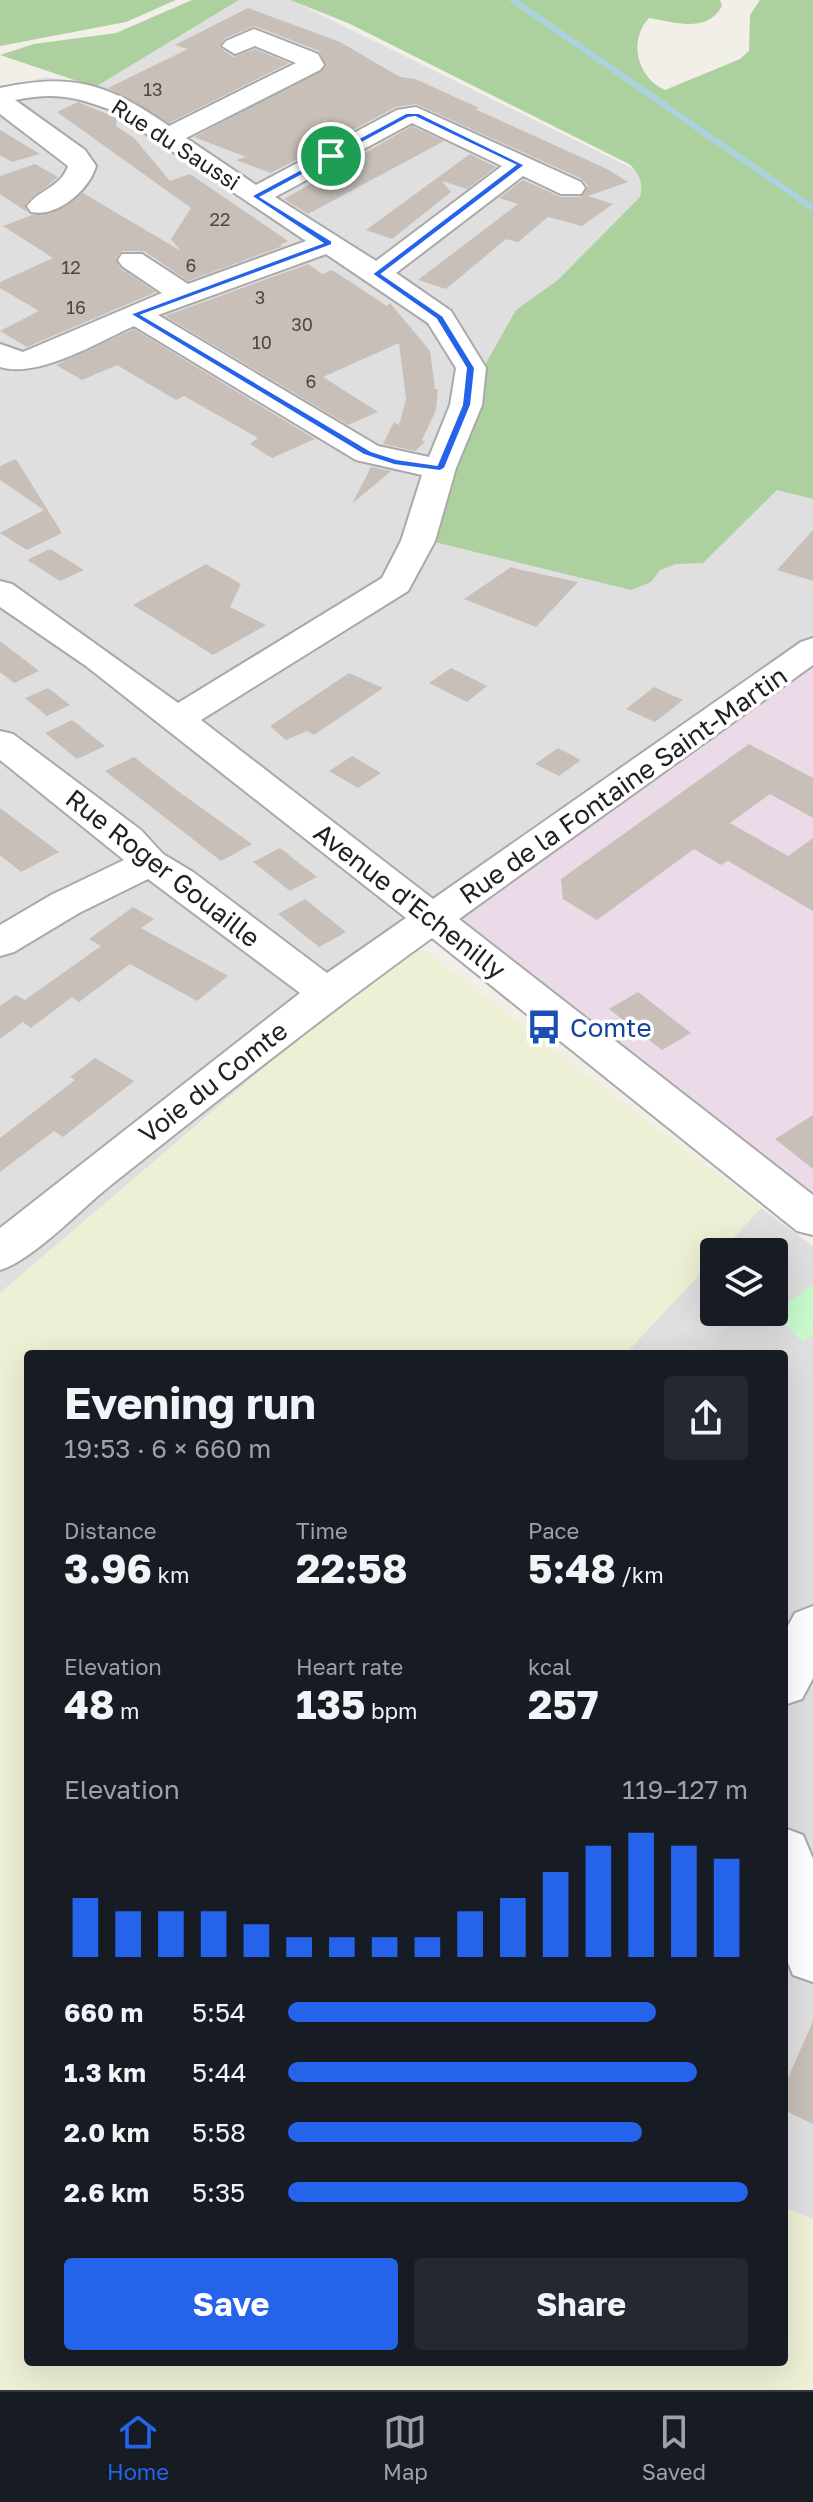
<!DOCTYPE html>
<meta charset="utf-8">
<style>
body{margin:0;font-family:"Golos Text",sans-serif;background:#242831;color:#f1f3f6;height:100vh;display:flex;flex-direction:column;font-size:30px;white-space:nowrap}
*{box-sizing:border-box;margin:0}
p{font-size:26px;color:#9ea1a6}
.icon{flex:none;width:44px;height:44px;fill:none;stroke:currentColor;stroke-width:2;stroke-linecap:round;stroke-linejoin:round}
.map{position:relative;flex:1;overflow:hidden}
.side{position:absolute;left:24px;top:1350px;width:764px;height:1016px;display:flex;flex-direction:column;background:#171b24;border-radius:8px;box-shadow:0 8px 32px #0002}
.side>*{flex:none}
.controls{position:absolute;left:700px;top:1238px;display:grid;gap:16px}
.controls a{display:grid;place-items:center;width:88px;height:88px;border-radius:8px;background:#171b24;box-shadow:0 8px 32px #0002;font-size:40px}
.pin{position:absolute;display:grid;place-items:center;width:68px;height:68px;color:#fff;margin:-34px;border:4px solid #fff;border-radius:50%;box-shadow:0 2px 8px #0007}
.round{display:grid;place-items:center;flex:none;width:84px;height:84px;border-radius:8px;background:#242831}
.headline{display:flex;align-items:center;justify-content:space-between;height:136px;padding:0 40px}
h1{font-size:44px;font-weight:700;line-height:60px}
.figures{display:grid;grid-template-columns:repeat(3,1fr);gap:12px;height:136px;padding:8px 40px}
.figures div{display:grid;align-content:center}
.figures b{font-size:40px;font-weight:700}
.figures small{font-size:22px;font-weight:400}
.figures p{font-size:22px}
.chart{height:224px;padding:16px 40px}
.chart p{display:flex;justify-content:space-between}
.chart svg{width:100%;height:144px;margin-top:8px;stroke:#2563eb;stroke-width:6}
.button{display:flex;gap:16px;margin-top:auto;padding:16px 40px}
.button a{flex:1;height:92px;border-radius:8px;background:#2563eb;color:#fff;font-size:32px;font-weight:700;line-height:92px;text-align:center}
.button a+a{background:#242831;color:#f1f3f6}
ul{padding:0 40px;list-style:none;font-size:26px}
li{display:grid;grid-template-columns:128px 96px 1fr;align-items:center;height:60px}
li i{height:20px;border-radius:10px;background:#2563eb}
.menu{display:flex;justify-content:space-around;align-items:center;height:112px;border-top:2px solid #363941;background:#171b24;font-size:22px;color:#9ea1a6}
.menu a{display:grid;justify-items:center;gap:4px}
.menu .on{color:#2563eb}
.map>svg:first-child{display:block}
.residential{fill:#e0dfdf}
.industrial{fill:#ebdbe8}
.farmland{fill:#eef0d5}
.forest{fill:#add19e}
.park{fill:#c8facc}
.parking{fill:#e2e2e2}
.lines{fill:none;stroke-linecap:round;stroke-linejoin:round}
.stream{stroke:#aad3df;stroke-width:6}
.building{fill:#c7bfb8}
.minor-casing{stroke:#a9a9a9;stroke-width:4}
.minor{fill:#fff;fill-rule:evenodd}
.route{fill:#2563eb;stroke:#fff;stroke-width:2;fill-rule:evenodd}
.labels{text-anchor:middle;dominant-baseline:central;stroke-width:7;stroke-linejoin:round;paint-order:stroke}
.far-number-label{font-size:18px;fill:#4b4948}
.far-street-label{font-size:22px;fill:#222;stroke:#fff}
.street-label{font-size:26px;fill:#222;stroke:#fff}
.transit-label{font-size:26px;fill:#164399;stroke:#fff;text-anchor:start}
</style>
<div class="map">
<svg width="813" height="2390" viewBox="0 0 813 2390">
<rect width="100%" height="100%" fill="#f2efe9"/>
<g class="residential">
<path d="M239,0H291L662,183L771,485L813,496V662L412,941L0,1293V90L45,77L95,86Z"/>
<path d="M761,1208L813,1246V2236L784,2224V1354H625L714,1259V1312H774V1252H720Z"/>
</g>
<path class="industrial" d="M813,662V1217L440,924Z"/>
<path class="farmland" d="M412,941L761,1208L720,1252H714V1259L625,1354H28V2362H784V2208L813,2219V2390H0V1293Z"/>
<g class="forest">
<path d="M0,0H176L126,22L0,46Z"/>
<path d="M192,0H239L95,87L0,55L34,44L116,33Z"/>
<path d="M290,0H720L722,6C707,34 674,22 649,18C628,40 637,78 665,90L740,59L749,51L750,15L760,0H813V499L777,490L703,563L676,564L660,570L651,582L631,590L430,541L464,442L482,406L486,363L516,310L558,280L640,197C644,183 639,173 629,164L348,23Z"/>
</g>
<path class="park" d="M813,1285V1335L803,1342L773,1312Z"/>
<path class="parking" d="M714,1282V1312H736L711,1345L676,1329Z"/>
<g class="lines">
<path class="stream" d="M513,0L813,208"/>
</g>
<g class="building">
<path d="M248,8L340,42L400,77L415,79L479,108L475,109L607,169L628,182L588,196L613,204L582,226L548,217L518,242L506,239L446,289L418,280L518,204L499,198L523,180L561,197H581L588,186L582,179L416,104L396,107L271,173L236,160L246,157L194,137L326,67L319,51L255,26L225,38L219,47L233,57L255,49L289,63L169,123L108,88L188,49L175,45Z"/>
<path d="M78,102L117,118L116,126L134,138L170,181L190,174L288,241L280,245L283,246L188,281L144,251H122L116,258L120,268L156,292L27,347L0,331L39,311L0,288V282L53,258L3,226L32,215L52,213L83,193L181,251L171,239L191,208L57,112Z"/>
<path d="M412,126L444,141L308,214L284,199Z"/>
<path d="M0,130L40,154L12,162L0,155Z"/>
<path d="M470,154L496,167L467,189L442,181L451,192L392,239L366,230Z"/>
<path d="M35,164L58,177L25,204L27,212L0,194V176Z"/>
<path d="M308,264L322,274L332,270L387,306L390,303L430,351L435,389H438L436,410L422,440L425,442L415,451L383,444L394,422L399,425L406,399L399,343L323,377L378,412L348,425L165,316Z"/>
<path d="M134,329L315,439L272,458L250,444L258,438L184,396L176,400L117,365L82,380L56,365Z"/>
<path d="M16,459L62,533L27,550L0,533L44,510L0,480V466Z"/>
<path d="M371,467L391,471L353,503V502Z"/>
<path d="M813,530V581L777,570Z"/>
<path d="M50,549L84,570L60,581L27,560Z"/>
<path d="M206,564L241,584L230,607L266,625L213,655L133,605Z"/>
<path d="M511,567L517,569L578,582L536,627L464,599Z"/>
<path d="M0,641L39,671L14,683L0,672Z"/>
<path d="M451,668L487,686L467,702L429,683Z"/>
<path d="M349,673L383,688L314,735L307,731L286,740L270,726Z"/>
<path d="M654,687L683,700L655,722L626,709Z"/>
<path d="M48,688L70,705L47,716L25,698Z"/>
<path d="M72,720L105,746L77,759L45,733Z"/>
<path d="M749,744L813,778V818L770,794L730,823L788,856L813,838V911L728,861L721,865L694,849L597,920L563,899L561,879Z"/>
<path d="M558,748L581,760L559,776L535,764Z"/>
<path d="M352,756L381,773L358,788L329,771Z"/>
<path d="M134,757L175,789L252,844L221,861L105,771Z"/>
<path d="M0,808L59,852L21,872L0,855Z"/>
<path d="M280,848L317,877L290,891L253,862Z"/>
<path d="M305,899L346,932L319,947L278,914Z"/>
<path d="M133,907L154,919L141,928L228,976L197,1001L130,964L79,1002L72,997L31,1028L23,1022L0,1039V1006L16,995L25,1000L101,946L89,939Z"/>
<path d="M638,992L691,1033L662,1050L609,1009Z"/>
<path d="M95,1058L134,1081L63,1137L54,1131L0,1172V1138L75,1080L70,1077Z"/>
<path d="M813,1115V1169L775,1139Z"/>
<path d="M813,2021V2124L784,2110V2087Z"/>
</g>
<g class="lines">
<g class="minor-casing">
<g id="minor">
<path d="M254,29L318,54L324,65L320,70L186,138L256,185L397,110L416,107L581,182L585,188L581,194H561L523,176L396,273L451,311L486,368L482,405L456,468L435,541L408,591L201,720L433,899L801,642L813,638V665L459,919L813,1195V1235L797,1231L432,938C322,1017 217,1101 111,1185C82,1208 33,1260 0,1270V1228L300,993L148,879L79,913L14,952L0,956V925L51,895L124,860L0,760V731L13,734L141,830L163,854L193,872L327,973L406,918L86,666L0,607V581L12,584L178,703L382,578L401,541L422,475L356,460L134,326C98,342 38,379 0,367V344L23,352L162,293L122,266L118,260L122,254H142L188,284L306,241L111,110C74,96 54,92 15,100L85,150L96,166C89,190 57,218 31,212L27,206C39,190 62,186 68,166L0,114V88C73,72 108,84 169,126L296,63L255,46L235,54L222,46L226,41ZM412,123L502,166L376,261L275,197ZM326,254L428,323L456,368L450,405L429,457L378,446L158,315Z"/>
<path d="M813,1606V1678L802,1699L784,1705V1633L795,1613Z"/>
<path d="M784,1828L803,1835L813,1859V1982L793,1975L784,1953Z"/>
</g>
</g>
<use href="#minor" class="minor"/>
</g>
<path class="route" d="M406,113H419L525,165L382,274L443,316L475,368L471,405L445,468L440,471L394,465L364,455L130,314L322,243L251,196ZM415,117L515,165L372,274L436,319L466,368L462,405L437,465L396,459L371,451L142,315L332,245V241L261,197L408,118Z"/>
<defs>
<g id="bus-bare" transform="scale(2.76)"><path d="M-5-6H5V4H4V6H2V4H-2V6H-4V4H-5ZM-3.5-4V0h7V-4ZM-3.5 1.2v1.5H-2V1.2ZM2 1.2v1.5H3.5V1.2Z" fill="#1a4fb4" stroke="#fff" stroke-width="2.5" paint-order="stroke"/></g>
</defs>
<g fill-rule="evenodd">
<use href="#bus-bare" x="544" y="1027"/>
</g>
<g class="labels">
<g class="far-number-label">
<text x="153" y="89">13</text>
<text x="220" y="219">22</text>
<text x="191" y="265">6</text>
<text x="71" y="267">12</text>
<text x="260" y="297">3</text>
<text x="76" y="307">16</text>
<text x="302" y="324">30</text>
<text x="262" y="342">10</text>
<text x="311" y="381">6</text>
</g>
<g class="far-street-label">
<text transform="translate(176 144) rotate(33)">Rue du Saussi</text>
</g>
<g class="street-label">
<text transform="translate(623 785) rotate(-35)">Rue de la Fontaine Saint-Martin</text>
<text transform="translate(163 868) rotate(38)">Rue Roger Gouaille</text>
<text transform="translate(410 901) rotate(38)">Avenue d'Echenilly</text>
<text transform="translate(213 1082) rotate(-38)">Voie du Comte</text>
</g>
<g class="transit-label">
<text x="570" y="1027">Comte</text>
</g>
</g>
</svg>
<div class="controls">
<a><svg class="icon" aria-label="layers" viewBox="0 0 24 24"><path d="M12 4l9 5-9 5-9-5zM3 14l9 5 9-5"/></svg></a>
</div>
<div class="pin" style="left:331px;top:156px;background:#1e9e55"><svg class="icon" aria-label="arrive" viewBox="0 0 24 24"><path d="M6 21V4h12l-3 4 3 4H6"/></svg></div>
<section class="side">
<div class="headline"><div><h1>Evening run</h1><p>19:53 · 6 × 660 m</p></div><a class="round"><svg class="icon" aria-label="share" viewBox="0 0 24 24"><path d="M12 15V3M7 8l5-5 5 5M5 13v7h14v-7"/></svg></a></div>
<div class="figures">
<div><p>Distance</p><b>3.96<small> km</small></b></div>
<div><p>Time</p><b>22:58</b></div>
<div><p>Pace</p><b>5:48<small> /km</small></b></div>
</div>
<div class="figures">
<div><p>Elevation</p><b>48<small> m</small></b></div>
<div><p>Heart rate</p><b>135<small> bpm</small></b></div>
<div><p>kcal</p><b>257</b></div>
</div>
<div class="chart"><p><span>Elevation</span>119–127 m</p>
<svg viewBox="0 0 160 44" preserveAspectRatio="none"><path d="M5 44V26M15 44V30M25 44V30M35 44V30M45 44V34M55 44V38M65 44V38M75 44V38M85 44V38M95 44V30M105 44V26M115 44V18M125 44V10M135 44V6M145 44V10M155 44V14"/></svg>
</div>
<ul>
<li><b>660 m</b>5:54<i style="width:80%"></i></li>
<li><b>1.3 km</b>5:44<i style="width:89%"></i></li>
<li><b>2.0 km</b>5:58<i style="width:77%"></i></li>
<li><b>2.6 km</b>5:35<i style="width:100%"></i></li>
</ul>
<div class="button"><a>Save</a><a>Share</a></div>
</section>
</div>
<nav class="menu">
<a class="on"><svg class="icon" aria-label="home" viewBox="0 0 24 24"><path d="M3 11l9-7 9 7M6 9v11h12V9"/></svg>Home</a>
<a><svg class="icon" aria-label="map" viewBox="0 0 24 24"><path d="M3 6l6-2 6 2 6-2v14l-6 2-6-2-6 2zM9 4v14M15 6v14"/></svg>Map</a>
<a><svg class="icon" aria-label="saved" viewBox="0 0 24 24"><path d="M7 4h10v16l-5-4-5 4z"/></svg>Saved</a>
</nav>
